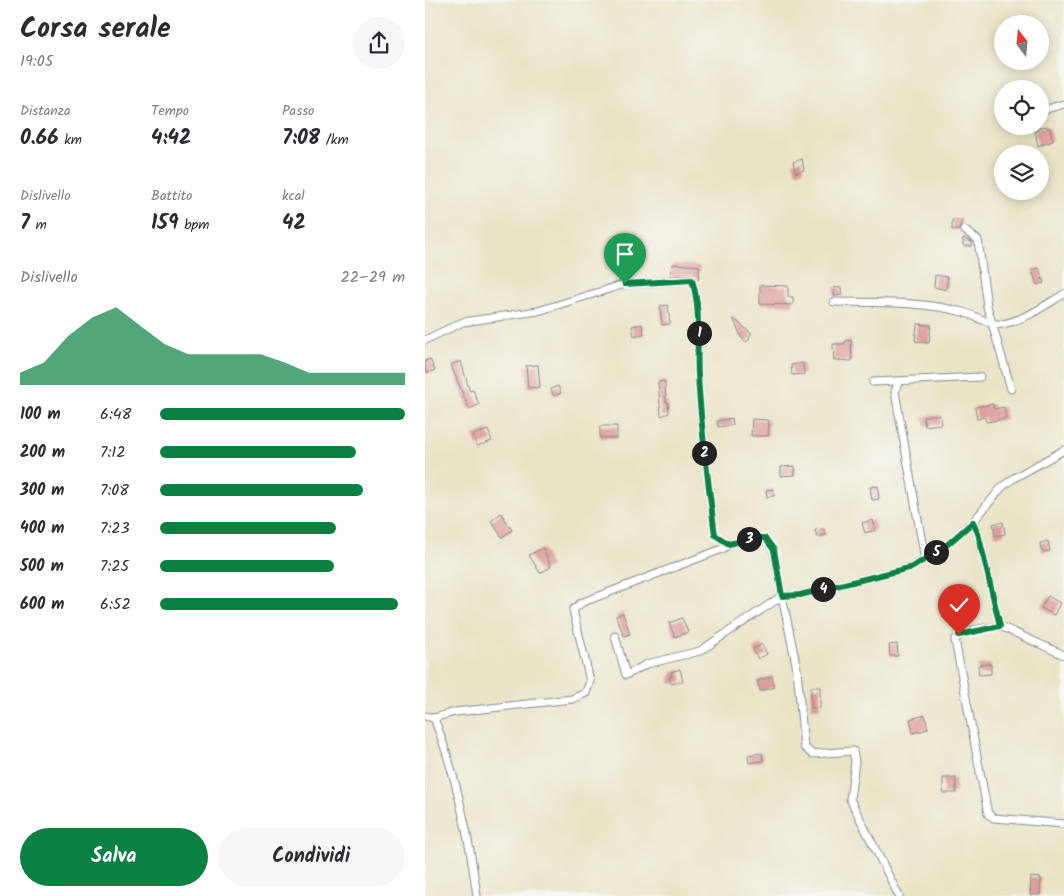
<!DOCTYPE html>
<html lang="it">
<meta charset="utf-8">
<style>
body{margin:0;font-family:Kalam,sans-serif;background:#f7f7f7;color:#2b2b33;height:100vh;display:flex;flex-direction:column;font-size:19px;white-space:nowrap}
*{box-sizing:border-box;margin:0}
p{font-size:16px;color:#7c7c81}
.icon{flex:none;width:28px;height:28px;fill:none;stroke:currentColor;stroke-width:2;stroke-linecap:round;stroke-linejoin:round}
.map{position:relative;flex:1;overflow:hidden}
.drawer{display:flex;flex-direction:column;background:#fff;width:425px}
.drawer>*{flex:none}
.needle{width:32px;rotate:344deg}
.buttons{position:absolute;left:569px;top:15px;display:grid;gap:10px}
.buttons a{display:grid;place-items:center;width:55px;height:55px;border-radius:50%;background:#fff;box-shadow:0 2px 12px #0003;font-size:25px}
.pin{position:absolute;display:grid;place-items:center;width:42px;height:42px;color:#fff;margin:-51px -21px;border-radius:50% 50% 50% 0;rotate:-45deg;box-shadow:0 0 5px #0007}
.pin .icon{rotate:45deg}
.km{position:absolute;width:25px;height:25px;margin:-12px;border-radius:50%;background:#222;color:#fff;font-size:14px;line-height:25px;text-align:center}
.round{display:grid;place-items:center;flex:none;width:52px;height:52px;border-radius:26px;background:#f7f7f7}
.headline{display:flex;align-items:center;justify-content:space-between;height:85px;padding:0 20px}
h1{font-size:28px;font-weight:800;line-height:38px}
.metrics{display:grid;grid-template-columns:repeat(3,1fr);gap:8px;height:85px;padding:5px 20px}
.metrics div{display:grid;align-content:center}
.metrics b{font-size:21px;font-weight:800}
.metrics small{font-size:14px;font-weight:400}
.metrics p{font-size:14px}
.chart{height:140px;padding:10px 20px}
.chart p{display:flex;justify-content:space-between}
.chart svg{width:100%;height:90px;margin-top:5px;fill:#0b8043;opacity:.7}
.action{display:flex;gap:10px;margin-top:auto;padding:10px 20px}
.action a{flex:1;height:58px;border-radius:30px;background:#0b8043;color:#fff;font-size:20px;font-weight:800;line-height:58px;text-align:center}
.action a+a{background:#f7f7f7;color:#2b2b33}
ul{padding:0 20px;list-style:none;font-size:16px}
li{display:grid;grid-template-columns:80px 60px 1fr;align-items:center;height:38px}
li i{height:12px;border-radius:6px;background:#0b8043}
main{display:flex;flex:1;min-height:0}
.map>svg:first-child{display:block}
.building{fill:#df9c9a}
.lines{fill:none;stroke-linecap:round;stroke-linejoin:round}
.minor-casing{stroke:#828a92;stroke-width:9}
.minor{stroke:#fff;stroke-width:7}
.route-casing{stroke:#fff;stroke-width:10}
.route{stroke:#0b8043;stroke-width:6}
</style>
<main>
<section class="drawer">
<div class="headline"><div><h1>Corsa serale</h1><p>19:05</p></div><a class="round"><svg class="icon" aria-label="share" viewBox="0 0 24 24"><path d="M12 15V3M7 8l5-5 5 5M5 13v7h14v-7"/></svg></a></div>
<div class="metrics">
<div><p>Distanza</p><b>0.66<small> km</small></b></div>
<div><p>Tempo</p><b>4:42</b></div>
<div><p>Passo</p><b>7:08<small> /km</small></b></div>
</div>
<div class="metrics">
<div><p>Dislivello</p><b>7<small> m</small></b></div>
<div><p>Battito</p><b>159<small> bpm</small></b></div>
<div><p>kcal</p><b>42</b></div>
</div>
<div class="chart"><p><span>Dislivello</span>22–29 m</p>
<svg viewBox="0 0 160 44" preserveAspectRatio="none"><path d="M0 44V38L10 33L20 20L30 11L40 6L50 15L60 24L70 29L80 29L90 29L100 29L110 33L120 38L130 38L140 38L150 38L160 38V44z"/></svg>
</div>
<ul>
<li><b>100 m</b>6:48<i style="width:100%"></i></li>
<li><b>200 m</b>7:12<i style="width:80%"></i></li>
<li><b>300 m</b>7:08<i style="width:83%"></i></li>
<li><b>400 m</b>7:23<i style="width:72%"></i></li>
<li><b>500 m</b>7:25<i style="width:71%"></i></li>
<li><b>600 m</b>6:52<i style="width:97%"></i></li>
</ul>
<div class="action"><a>Salva</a><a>Condividi</a></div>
</section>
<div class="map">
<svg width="639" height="896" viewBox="0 0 639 896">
<rect width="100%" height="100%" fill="#f6f6f2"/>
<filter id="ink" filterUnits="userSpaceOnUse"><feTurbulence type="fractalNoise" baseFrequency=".02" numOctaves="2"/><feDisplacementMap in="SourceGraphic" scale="10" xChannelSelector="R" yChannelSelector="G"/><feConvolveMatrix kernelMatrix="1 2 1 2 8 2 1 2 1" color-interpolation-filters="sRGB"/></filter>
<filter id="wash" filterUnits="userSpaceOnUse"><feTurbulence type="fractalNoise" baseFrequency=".0096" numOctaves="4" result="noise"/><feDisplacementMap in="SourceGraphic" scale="20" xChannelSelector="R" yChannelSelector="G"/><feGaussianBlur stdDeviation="1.12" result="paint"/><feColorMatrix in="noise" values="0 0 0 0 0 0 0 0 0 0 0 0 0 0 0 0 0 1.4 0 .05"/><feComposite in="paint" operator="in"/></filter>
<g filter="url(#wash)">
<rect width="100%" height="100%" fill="#eae4c7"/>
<g id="blocks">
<g class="building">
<path d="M622,126V128H625L628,141L613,146L610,131H613L612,128Z"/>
<path d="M377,159L379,170L371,173L368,162Z"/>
<path d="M527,220H537L534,230H527Z"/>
<path d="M538,238L547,242V246H538Z"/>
<path d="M251,264L275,266L273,280L267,275L245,276L247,265Z"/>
<path d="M614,268L619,283L612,285L607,270Z"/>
<path d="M510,275L523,277L521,290L509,287Z"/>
<path d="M335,285L363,286V297H368V305L335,304Z"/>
<path d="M409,287L416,288L417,295L409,296Z"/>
<path d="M243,305L245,324L237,325L235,306Z"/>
<path d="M308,318L326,333L324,340L321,342L316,337Z"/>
<path d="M217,324L219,334L209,336L207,326Z"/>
<path d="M492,324L506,325L504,343L490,341Z"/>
<path d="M426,340L427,361L409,360L408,344H420V341Z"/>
<path d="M5,359L10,370L3,373L0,371V361Z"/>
<path d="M36,361L44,389L45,391L48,390L54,405L44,409L26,365Z"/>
<path d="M378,363L379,374L367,375L366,365Z"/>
<path d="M113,365L115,387L103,388L101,366Z"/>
<path d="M240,381L241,402H243L244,413L236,416L233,382Z"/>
<path d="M133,386L136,393L129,396L126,389Z"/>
<path d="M568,404L569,409L579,407L581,419L561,422L560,417L552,419L550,407Z"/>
<path d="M507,415H515L516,424L500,426L498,417Z"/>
<path d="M307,418L308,425L293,427L292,421Z"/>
<path d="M327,419L344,420L343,436H326Z"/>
<rect x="175" y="426" width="17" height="12"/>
<path d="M63,430L67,441L52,446L48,435Z"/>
<path d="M370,466V475L356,476V467Z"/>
<path d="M453,486L454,499L447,500L445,487Z"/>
<path d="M348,489L349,496L342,497L341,490Z"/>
<path d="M76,513L87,530L77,537L66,521Z"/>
<path d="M448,520L451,530L440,533L437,523Z"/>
<path d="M578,522L580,534L570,536L568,524Z"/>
<path d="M399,529L401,535L392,537L390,530Z"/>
<path d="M623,541L625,551L617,552L615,543Z"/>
<path d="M118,548L126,567L115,573L104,555Z"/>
<path d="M623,596L635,603L629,615L616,608Z"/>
<path d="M198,613L205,634L199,636L191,616Z"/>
<path d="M257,618L263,632L250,637L244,623Z"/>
<path d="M337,644L342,654L333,659L328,649Z"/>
<path d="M472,644L473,656H465L464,645Z"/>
<path d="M566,664V674L554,675L553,665Z"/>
<path d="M255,669L258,681L246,684L244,677L247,676L246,672Z"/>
<path d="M347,676L350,687L335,691L332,681Z"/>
<rect x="386" y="687" width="9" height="21"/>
<path d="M500,715L503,729L488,733L485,719Z"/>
<path d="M337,753L338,761L324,763L323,755Z"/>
<rect x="518" y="778" width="13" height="15"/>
<path d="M606,877L616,878L615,895H605Z"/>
</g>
</g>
</g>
<g filter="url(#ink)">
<use href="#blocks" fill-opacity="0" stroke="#828a92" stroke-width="1"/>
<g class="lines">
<g class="minor-casing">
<g id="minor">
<path d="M615,111L639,104"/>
<path d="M539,230L553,240L562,306L586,389"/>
<path d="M409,302C452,303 496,301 538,312C549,315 566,326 577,324C600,320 619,306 639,294"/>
<path d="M0,340L38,322L113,311L200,284L267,280C277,312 271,343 273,375C276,429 283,482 290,535L305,544L329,538H340L349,551L357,596L375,595L488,567L523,544L548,522L577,487L589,478L639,450"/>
<path d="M448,382L555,377"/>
<path d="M473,382L470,392L500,559"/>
<path d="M548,522L553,533L575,626L639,655"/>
<path d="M575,626C560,629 540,628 530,640L563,814L569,818L639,824"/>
<path d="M190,636L201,675L222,664L275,651L357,596L372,669L379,747L387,754L428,751L430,762L425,799L474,896"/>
<path d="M0,716L9,718C31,774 44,836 52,896"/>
<path d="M9,718L30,712L147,699L161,693L165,681L148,610L156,603L297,549L305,544"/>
</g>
</g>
<use href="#minor" class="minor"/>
</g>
</g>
<g class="lines" filter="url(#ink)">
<g class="route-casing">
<path id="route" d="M200,284L267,280C277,312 271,342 273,375C276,429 283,482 290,535L304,544L329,538H340L349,550L357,596L375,595L488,567L523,544L548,522L553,533L575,626L534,635"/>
</g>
<use href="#route" class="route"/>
</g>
</svg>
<div class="buttons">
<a><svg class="needle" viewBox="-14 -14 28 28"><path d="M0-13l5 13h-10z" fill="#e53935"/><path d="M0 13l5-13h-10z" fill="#7c7c81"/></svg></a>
<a><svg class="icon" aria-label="locate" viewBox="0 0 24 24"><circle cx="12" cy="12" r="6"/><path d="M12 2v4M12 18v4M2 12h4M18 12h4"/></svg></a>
<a><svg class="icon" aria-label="layers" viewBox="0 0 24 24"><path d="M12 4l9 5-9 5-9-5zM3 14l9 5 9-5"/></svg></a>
</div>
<div class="pin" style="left:200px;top:284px;background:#1e9e55"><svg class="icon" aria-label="arrive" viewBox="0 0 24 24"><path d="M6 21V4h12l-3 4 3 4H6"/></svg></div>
<div class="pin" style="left:534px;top:635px;background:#d93025"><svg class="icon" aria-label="check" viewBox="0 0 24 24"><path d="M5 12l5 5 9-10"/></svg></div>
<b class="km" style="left:274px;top:333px">1</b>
<b class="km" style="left:279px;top:453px">2</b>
<b class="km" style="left:324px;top:539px">3</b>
<b class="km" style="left:398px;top:589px">4</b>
<b class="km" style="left:511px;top:552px">5</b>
</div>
</main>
